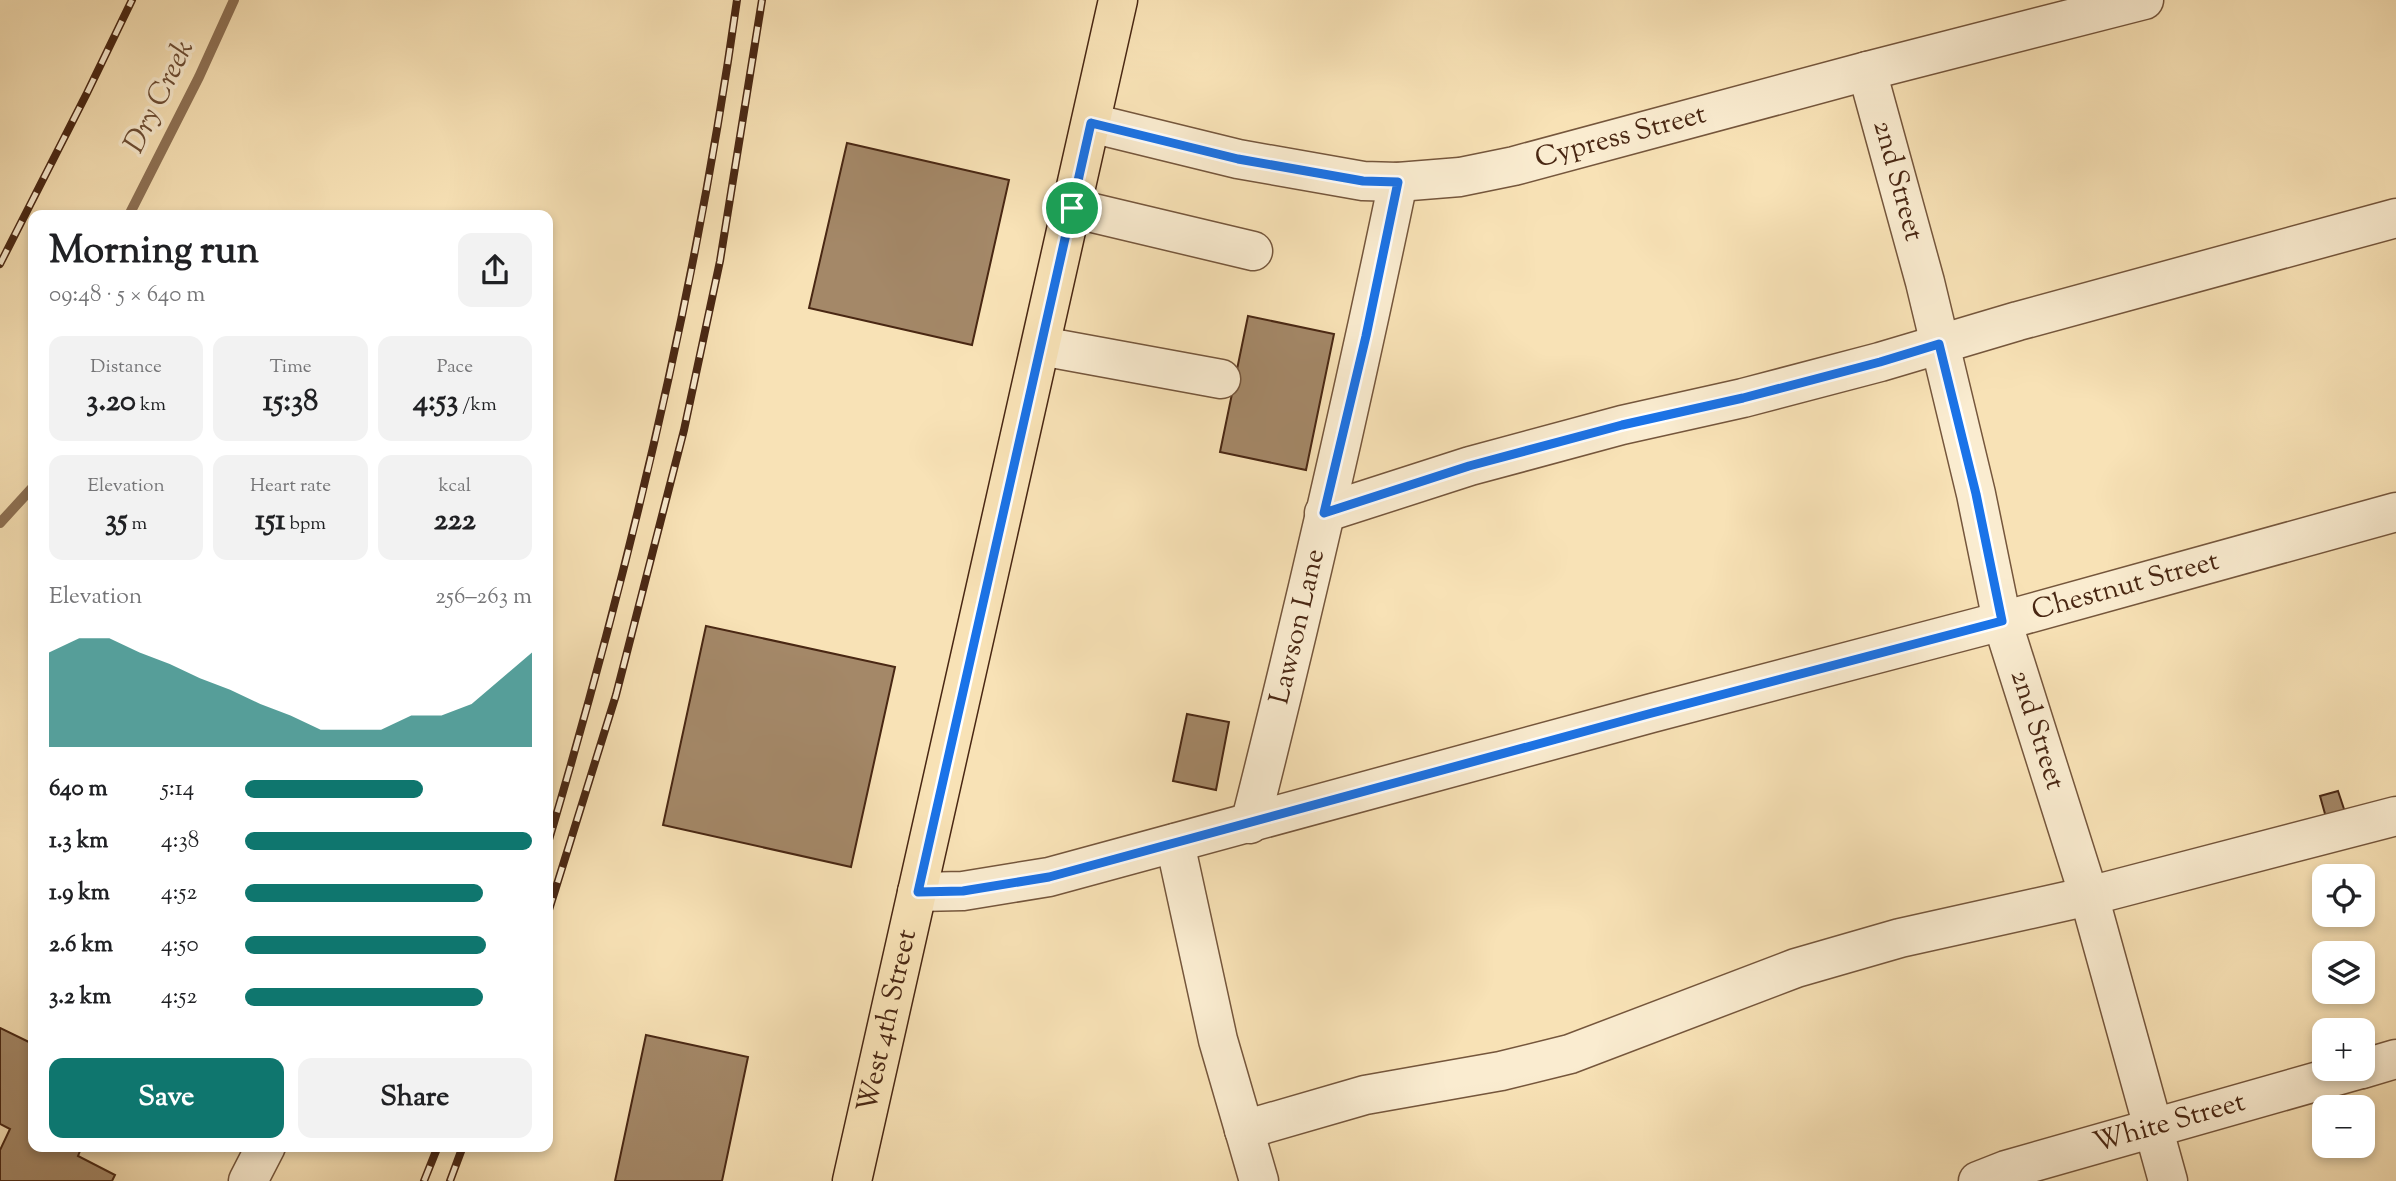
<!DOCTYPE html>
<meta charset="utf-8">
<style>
body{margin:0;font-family:"Sorts Mill Goudy",serif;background:#f2f2f2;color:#202124;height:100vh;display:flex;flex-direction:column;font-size:26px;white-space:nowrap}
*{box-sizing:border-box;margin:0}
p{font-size:23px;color:#757577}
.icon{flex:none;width:38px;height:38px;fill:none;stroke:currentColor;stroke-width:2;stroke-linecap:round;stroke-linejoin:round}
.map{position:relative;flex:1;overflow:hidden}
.sheet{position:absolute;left:28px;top:210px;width:525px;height:942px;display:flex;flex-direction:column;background:#fff;border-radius:14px;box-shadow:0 4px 10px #0003}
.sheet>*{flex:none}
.fabs{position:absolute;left:2312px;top:864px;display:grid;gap:14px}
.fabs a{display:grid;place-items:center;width:63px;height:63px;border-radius:14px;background:#fff;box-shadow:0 4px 10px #0003;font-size:35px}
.pin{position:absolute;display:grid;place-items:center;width:60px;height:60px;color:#fff;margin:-30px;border:4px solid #fff;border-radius:50%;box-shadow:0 2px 7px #0007}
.round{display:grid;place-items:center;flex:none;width:74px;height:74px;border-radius:14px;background:#f2f2f2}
.headline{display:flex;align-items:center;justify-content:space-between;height:119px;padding:0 21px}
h1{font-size:38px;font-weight:700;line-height:52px}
.metrics{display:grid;grid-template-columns:repeat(3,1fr);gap:10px;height:119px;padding:7px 21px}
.metrics div{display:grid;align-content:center;border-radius:14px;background:#f2f2f2;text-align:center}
.metrics b{font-size:30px;font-weight:700}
.metrics small{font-size:19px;font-weight:400}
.metrics p{font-size:19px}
.chart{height:196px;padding:14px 21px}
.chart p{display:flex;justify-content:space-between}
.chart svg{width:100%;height:126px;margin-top:7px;fill:#0f766e;opacity:.7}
.button{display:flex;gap:14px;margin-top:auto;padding:14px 21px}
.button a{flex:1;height:80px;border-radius:14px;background:#0f766e;color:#fff;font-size:28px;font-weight:700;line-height:80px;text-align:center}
.button a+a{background:#f2f2f2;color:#202124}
ul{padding:0 21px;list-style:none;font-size:23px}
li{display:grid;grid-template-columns:112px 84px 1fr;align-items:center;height:52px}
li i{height:18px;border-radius:9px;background:#0f766e}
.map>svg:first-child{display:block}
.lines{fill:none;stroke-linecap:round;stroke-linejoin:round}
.stream{stroke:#8e7154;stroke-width:10}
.building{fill:#a48868;stroke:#492713;stroke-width:2}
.minor-casing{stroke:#75563c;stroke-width:41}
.major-casing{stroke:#492713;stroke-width:41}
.minor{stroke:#faecd0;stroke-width:38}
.major{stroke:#f8e2b6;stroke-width:38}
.rail-casing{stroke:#492713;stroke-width:8}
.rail{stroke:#faecd0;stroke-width:5;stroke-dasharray:16;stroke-linecap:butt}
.route-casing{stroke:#fff;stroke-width:14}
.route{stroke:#1a73e8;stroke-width:9}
.labels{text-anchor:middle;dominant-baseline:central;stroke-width:7;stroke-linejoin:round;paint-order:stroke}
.street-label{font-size:28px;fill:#492713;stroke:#faecd0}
.water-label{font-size:30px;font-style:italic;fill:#6c4c33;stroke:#faecd0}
</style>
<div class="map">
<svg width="2396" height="1181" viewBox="0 0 2396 1181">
<rect width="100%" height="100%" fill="#f8e2b6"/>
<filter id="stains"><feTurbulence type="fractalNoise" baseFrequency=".00286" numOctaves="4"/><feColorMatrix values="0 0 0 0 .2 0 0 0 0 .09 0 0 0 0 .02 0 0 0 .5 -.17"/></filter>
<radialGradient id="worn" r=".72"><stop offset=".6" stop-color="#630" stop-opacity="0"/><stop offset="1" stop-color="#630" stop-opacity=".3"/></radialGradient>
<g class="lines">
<g class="stream">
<path d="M129,215L199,77L234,0"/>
<path d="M0,523L33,487"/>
</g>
</g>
<g class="building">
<path d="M847,143L1009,180L972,345L809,308Z"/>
<path d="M1248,316L1334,334L1306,470L1220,452Z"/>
<path d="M706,626L895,667L851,867L663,825Z"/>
<path d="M1187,714L1229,722L1216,790L1173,781Z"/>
<path d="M2338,791L2346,815L2327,821L2320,796Z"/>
<path d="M0,1028L33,1044V1146H82L78,1156L115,1175L112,1181H0V1150L10,1129L0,1124Z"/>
<path d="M646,1035L748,1057L722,1181H615Z"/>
</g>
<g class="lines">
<g class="minor-casing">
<g id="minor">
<path id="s1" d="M1867,71L1925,282L1976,494L2002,621L2089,896L2168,1181"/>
<path id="s2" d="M1091,123L1238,159L1363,181L1398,182L1460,177L1514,166L1867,71L2144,0"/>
<path d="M1072,208L1253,251"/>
<path d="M1041,346L1221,379"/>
<path d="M1324,513L1470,466L1622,425L1743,398L1880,362L2018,321L2396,218"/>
<path id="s3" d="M1250,824C1304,611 1353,397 1398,182"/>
<path d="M1175,843L1218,1040L1259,1181"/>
<path id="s4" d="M917,892L963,891L1049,877L1652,713L2002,621L2396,512"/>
<path d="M2362,1069L2396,1059"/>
<path d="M1244,1130L1365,1095L1501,1071L1570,1054L1796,968L1900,938L2089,896L2396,816"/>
<path d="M248,1181L266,1146"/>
<path id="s5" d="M1978,1181L2006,1170L2361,1069"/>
</g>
</g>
<g class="major-casing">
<g id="major">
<path id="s6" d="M852,1181L1118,0"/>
</g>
</g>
<use href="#minor" class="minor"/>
<use href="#major" class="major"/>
<g class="rail-casing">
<g id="rail">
<path d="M0,264L87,93L132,0"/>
<path d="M548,843C630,567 697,286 737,0"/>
<path d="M548,913L616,695L684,430L720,261L762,0"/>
<path d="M424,1181L438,1146"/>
<path d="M450,1181L463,1146"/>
</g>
</g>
<use href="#rail" class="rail"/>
</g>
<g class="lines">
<g class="route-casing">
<path id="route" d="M1091,123L1238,159L1363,181L1398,182L1366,336L1324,513L1469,466L1622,425L1743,398L1880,362L1939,344L1976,494L2002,621L1652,713L1049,877L963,891L918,892Z"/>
</g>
<use href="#route" class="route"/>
</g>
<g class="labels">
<g class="street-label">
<text stroke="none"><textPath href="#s2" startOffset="541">Cypress Street</textPath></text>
<text stroke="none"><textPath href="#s1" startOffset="114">2nd Street</textPath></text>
<text stroke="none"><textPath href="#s4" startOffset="1248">Chestnut Street</textPath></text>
<text stroke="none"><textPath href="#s3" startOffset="203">Lawson Lane</textPath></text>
<text stroke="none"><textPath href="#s1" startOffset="681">2nd Street</textPath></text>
<text stroke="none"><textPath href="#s6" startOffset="164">West 4th Street</textPath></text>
<text stroke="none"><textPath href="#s5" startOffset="200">White Street</textPath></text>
</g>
<g class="water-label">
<text transform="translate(160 97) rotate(-64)">Dry Creek</text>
</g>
</g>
<rect width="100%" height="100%" filter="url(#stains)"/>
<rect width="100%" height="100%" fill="url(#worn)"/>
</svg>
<div class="fabs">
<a><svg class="icon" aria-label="locate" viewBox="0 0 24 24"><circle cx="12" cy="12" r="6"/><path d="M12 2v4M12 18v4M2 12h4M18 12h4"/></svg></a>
<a><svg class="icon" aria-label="layers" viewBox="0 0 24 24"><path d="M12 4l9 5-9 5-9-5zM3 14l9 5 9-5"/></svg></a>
<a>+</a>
<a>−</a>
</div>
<div class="pin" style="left:1072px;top:208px;background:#1e9e55"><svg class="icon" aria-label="arrive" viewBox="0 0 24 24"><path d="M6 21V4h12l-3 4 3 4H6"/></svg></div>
<section class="sheet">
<div class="headline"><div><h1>Morning run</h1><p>09:48 · 5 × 640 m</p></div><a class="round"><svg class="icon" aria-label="share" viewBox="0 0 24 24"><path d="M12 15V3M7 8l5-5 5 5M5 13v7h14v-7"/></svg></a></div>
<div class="metrics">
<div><p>Distance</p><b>3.20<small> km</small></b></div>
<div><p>Time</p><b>15:38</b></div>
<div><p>Pace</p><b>4:53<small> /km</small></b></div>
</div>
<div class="metrics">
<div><p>Elevation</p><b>35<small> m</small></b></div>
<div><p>Heart rate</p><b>151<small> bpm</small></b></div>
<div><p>kcal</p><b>222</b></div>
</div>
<div class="chart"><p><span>Elevation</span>256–263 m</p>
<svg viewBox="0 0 160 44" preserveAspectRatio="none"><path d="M0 44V11L10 6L20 6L30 11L40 15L50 20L60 24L70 29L80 33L90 38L100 38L110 38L120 33L130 33L140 29L150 20L160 11V44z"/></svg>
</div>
<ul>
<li><b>640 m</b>5:14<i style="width:62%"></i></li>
<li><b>1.3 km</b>4:38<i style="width:100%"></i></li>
<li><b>1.9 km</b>4:52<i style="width:83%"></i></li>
<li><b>2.6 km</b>4:50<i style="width:84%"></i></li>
<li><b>3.2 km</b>4:52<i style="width:83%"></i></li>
</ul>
<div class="button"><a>Save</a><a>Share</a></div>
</section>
</div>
